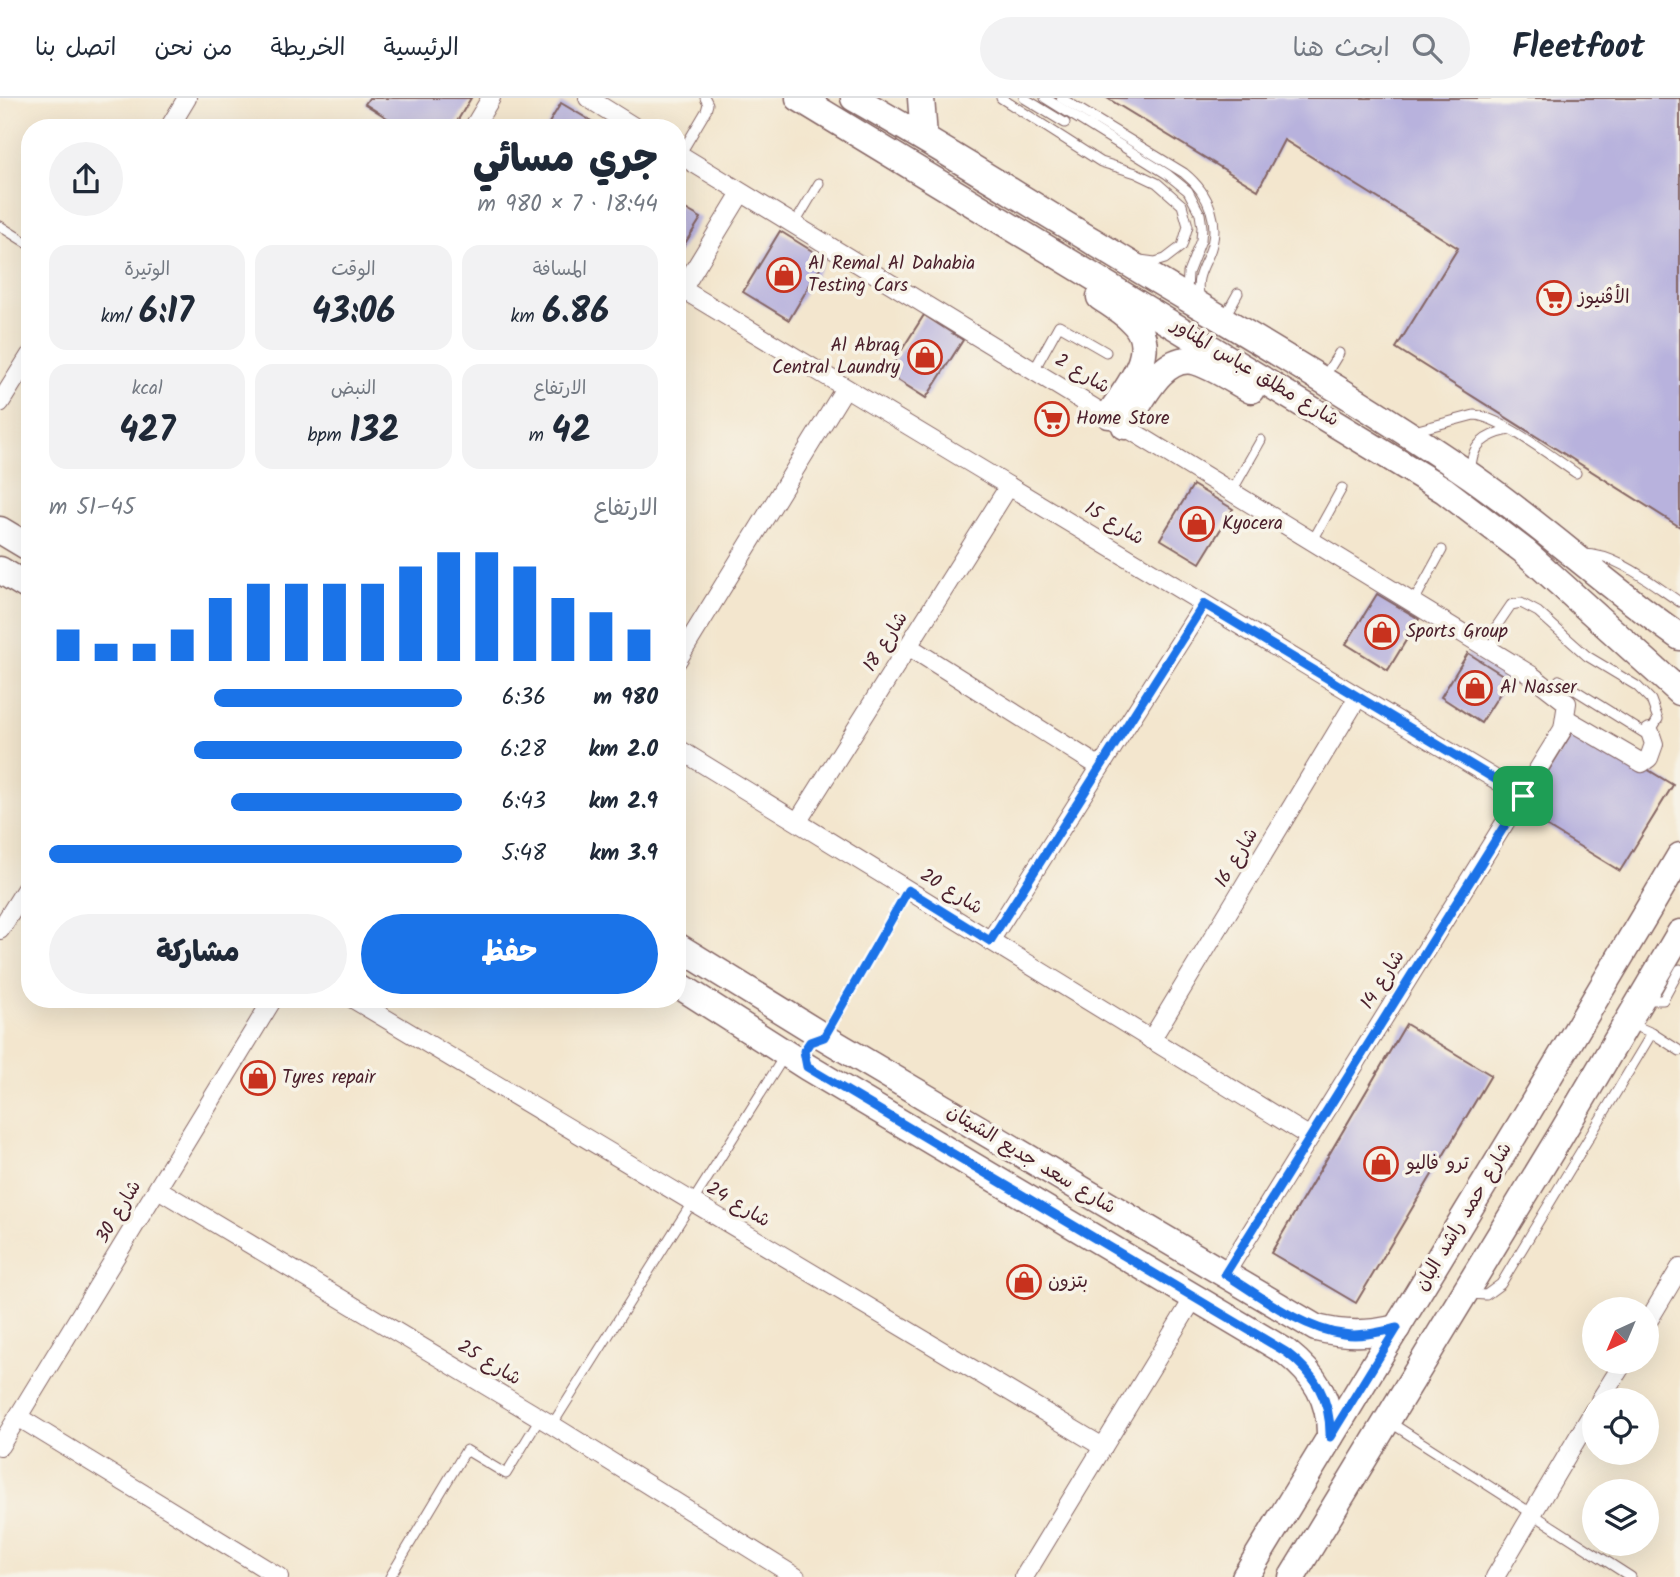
<!DOCTYPE html>
<html lang="ar">
<meta charset="utf-8">
<style>
body{margin:0;font-family:Kalam,"Playpen Sans Arabic",sans-serif;background:#f2f2f3;color:#1f2937;direction:rtl;height:100vh;display:flex;flex-direction:column;font-size:26px;white-space:nowrap}
*{box-sizing:border-box;margin:0}
p{font-size:23px;color:#747a83}
.icon{flex:none;width:38px;height:38px;fill:none;stroke:currentColor;stroke-width:2;stroke-linecap:round;stroke-linejoin:round}
.map{position:relative;flex:1;overflow:hidden;direction:ltr}
.drawer{position:absolute;left:21px;top:21px;width:665px;height:889px;display:flex;flex-direction:column;background:#fff;border-radius:28px;box-shadow:0 7px 28px #0002;direction:rtl}
.drawer>*{flex:none}
.needle{width:46px;rotate:224deg}
.buttons{position:absolute;left:1582px;top:1199px;display:grid;gap:14px}
.buttons a{display:grid;place-items:center;width:77px;height:77px;border-radius:50%;background:#fff;box-shadow:0 7px 28px #0002;font-size:35px}
.pin{position:absolute;display:grid;place-items:center;width:60px;height:60px;color:#fff;margin:-30px;border-radius:14px;box-shadow:0 4px 10px #0006}
.round{display:grid;place-items:center;flex:none;width:74px;height:74px;border-radius:37px;background:#f2f2f3}
.head{display:flex;align-items:center;justify-content:space-between;height:119px;padding:0 28px}
h1{font-size:38px;font-weight:800;line-height:52px}
.stats{display:grid;grid-template-columns:repeat(3,1fr);gap:10px;height:119px;padding:7px 28px}
.stats div{display:grid;align-content:center;border-radius:18px;background:#f2f2f3;text-align:center}
.stats b{font-size:35px;font-weight:800}
.stats small{font-size:19px;font-weight:400}
.stats p{font-size:19px}
.chart{height:196px;padding:14px 28px}
.chart p{display:flex;justify-content:space-between}
.chart svg{width:100%;height:126px;margin-top:7px;stroke:#1a73e8;stroke-width:6}
.button{display:flex;gap:14px;margin-top:auto;padding:14px 28px}
.button a{flex:1;height:80px;border-radius:42px;background:#1a73e8;color:#fff;font-size:28px;font-weight:800;line-height:80px;text-align:center}
.button a+a{background:#f2f2f3;color:#1f2937}
ul{padding:0 28px;list-style:none;font-size:23px}
li{display:grid;grid-template-columns:112px 84px 1fr;align-items:center;height:52px}
li i{height:18px;border-radius:9px;background:#1a73e8}
header{display:flex;align-items:center;gap:42px;box-sizing:border-box;height:98px;padding:0 35px;background:#fff;border-bottom:2px solid #e0e1e3}
header strong{font-size:33px}
nav{display:flex;gap:38px;margin-inline-start:auto;font-size:24px}
.search{width:490px;height:63px;background:#f2f2f3;display:flex;align-items:center;gap:18px;box-sizing:border-box;padding:0 24px;border-radius:38px;color:#747a83;font-size:26px}
.map>svg:first-child{display:block}
.building{fill:#b8b2dd}
.lines{fill:none;stroke-linecap:round;stroke-linejoin:round}
.lane-casing{stroke:#856564;stroke-width:11}
.street-casing{stroke:#856564;stroke-width:20}
.secondary-casing{stroke:#856564;stroke-width:29}
.lane{stroke:#fff;stroke-width:9}
.street{stroke:#fff;stroke-width:18}
.secondary{stroke:#fff;stroke-width:26}
.route-casing{stroke:#fff;stroke-width:14}
.route{stroke:#1a73e8;stroke-width:9}
.labels{text-anchor:middle;dominant-baseline:central;stroke-width:7;stroke-linejoin:round;paint-order:stroke}
.poi-label{font-size:19px;fill:#4a1f2b;stroke:#f7f3e8;text-anchor:start}
.street-label{font-size:19px;fill:#4a1f2b;stroke:#f7f3e8}
</style>
<header>
<strong>Fleetfoot</strong>
<div class="search"><svg class="icon" aria-label="search" viewBox="0 0 24 24"><circle cx="10" cy="10" r="6"/><path d="M15 15l6 6"/></svg>ابحث هنا</div>
<nav><a>الرئيسية</a><a>الخريطة</a><a>من نحن</a><a>اتصل بنا</a></nav>
</header>
<div class="map">
<svg width="1680" height="1479" viewBox="0 0 1680 1479">
<rect width="100%" height="100%" fill="#f7f3e8"/>
<filter id="ink" filterUnits="userSpaceOnUse"><feTurbulence type="fractalNoise" baseFrequency=".0143" numOctaves="2"/><feDisplacementMap in="SourceGraphic" scale="14" xChannelSelector="R" yChannelSelector="G"/><feConvolveMatrix kernelMatrix="1 2 1 2 8 2 1 2 1" color-interpolation-filters="sRGB"/></filter>
<filter id="wash" filterUnits="userSpaceOnUse"><feTurbulence type="fractalNoise" baseFrequency=".00686" numOctaves="4" result="noise"/><feDisplacementMap in="SourceGraphic" scale="28" xChannelSelector="R" yChannelSelector="G"/><feGaussianBlur stdDeviation="1.57" result="paint"/><feColorMatrix in="noise" values="0 0 0 0 0 0 0 0 0 0 0 0 0 0 0 0 0 1.4 0 .05"/><feComposite in="paint" operator="in"/></filter>
<g filter="url(#wash)">
<rect width="100%" height="100%" fill="#f3e6ce"/>
<g id="blocks">
<g class="building">
<path d="M369,0H471L453,30H403L365,6Z"/>
<path d="M1107,0H1680V429L1396,250L1458,150L1284,42L1258,92Z"/>
<path d="M561,5L603,30H546Z"/>
<path d="M677,106L701,120L677,158Z"/>
<path d="M780,133L825,161L789,222L743,194Z"/>
<path d="M924,217L963,242L926,300L887,275Z"/>
<path d="M1193,387L1233,411L1200,465L1160,441Z"/>
<path d="M1377,496L1419,521L1388,572L1346,546Z"/>
<path d="M1468,555L1509,581L1481,625L1441,599Z"/>
<path d="M1576,628L1673,687L1620,773L1523,714Z"/>
<path d="M1406,926L1491,977L1356,1205L1271,1155Z"/>
</g>
</g>
</g>
<g filter="url(#ink)">
<use href="#blocks" fill-opacity="0" stroke="#856564" stroke-width="2"/>
<g class="lines">
<g class="lane-casing">
<g id="lane">
<path d="M1001,0L1101,64L1136,75L1157,85L1182,107L1188,128L1182,148L1165,161L1155,164L1140,162"/>
<path d="M1024,0L1065,25"/>
<path d="M1045,0L1167,76L1188,93L1200,116L1202,129L1201,142L1188,175L1187,194"/>
<path d="M1061,0L1184,75C1210,96 1222,127 1208,158C1201,173 1195,183 1200,200"/>
<path d="M680,57L706,13L708,6L705,0"/>
<path d="M794,127L819,85"/>
<path d="M0,128L30,147"/>
<path d="M1224,220L1238,195"/>
<path d="M1034,272L1059,227L1106,254"/>
<path d="M1323,281L1339,255"/>
<path d="M1414,333L1474,317C1499,318 1552,359 1576,375"/>
<path d="M1471,374C1470,347 1485,337 1509,332"/>
<path d="M1232,393L1261,342"/>
<path d="M1312,444L1342,390"/>
<path d="M1583,456C1618,456 1652,486 1680,504"/>
<path d="M1413,505L1442,452"/>
<path d="M1493,554L1496,529L1511,507L1521,505L1538,514L1587,558L1637,588L1651,602L1658,621L1650,634L1644,635L1559,582L1550,592"/>
<path d="M1646,902H1663L1680,871"/>
<path d="M1629,925L1652,935L1680,953"/>
<path d="M826,936L908,792"/>
<path d="M1469,1196L1486,1197L1501,1186L1652,935"/>
<path d="M1388,1323L1631,1479"/>
<path d="M552,1327L785,957"/>
<path d="M390,1479L466,1352L506,1376L540,1320"/>
</g>
</g>
<g class="street-casing">
<g id="street">
<path d="M588,0L636,30"/>
<path d="M169,30L187,0"/>
<path d="M473,30L491,0"/>
<path d="M677,55L1531,577L1567,605L1563,631L1225,1176"/>
<path d="M682,191L1523,698"/>
<path d="M677,200L741,95"/>
<path d="M0,305L30,257"/>
<path d="M908,548L1100,669"/>
<path d="M677,563L845,290"/>
<path d="M1565,620L1642,665L1649,660L1654,646L1650,634"/>
<path d="M677,650L1310,1039"/>
<path d="M798,723L1009,388"/>
<path d="M0,832L30,784"/>
<path d="M990,843L1204,506"/>
<path d="M353,901L1103,1349"/>
<path d="M1151,942L1358,599"/>
<path d="M158,1091L552,1327L796,1479"/>
<path d="M1647,1225L1680,1170"/>
<path d="M1600,1302L1624,1264"/>
<path d="M18,1319L279,1479"/>
<path d="M0,1348L273,901"/>
<path d="M1024,1479L1195,1198"/>
<path d="M1495,1479L1594,1312"/>
</g>
</g>
<g class="secondary-casing">
<g id="secondary">
<path d="M799,0L1444,392L1524,453L1680,594"/>
<path d="M854,0C936,46 1014,96 1094,144C1220,221 1349,294 1471,378C1543,428 1608,489 1680,539"/>
<path d="M921,0L924,39"/>
<path d="M1100,199C1110,206 1122,213 1131,222C1163,251 1126,291 1109,317"/>
<path d="M1125,328C1140,306 1163,252 1197,264C1216,270 1234,283 1251,292"/>
<path d="M0,432L30,450"/>
<path d="M0,472L30,490"/>
<path d="M677,848L824,939L1316,1230C1345,1237 1368,1237 1397,1230"/>
<path d="M677,886L807,969L1286,1254C1315,1277 1331,1301 1330,1339"/>
<path d="M1245,1479L1525,1019L1680,758"/>
<path d="M1292,1479L1559,1040L1680,835"/>
</g>
</g>
<use href="#lane" class="lane"/>
<use href="#street" class="street"/>
<use href="#secondary" class="secondary"/>
</g>
</g>
<g class="lines" filter="url(#ink)">
<g class="route-casing">
<path id="route" d="M1204,506L1523,698L1225,1176C1259,1197 1302,1231 1343,1236C1361,1239 1379,1234 1397,1230L1330,1339C1331,1301 1315,1276 1286,1254L807,969L804,953L810,944L824,939L908,792L990,843Z"/>
</g>
<use href="#route" class="route"/>
</g>
<defs>
<g id="shop-ring" transform="scale(1.75)"><circle r="9.5" fill="#f7f3e8" stroke="#c8321e" stroke-width="1.5"/><path d="M-5-2.5h2.3a2.7 3.5 0 0 1 5.4 0H5L5.5 6h-11ZM-1.5-2.5h3a1.5 2.3 0 0 0-3 0Z" fill="#c8321e"/></g>
<g id="supermarket-ring" transform="scale(1.75)"><circle r="9.5" fill="#f7f3e8" stroke="#c8321e" stroke-width="1.5"/><path d="M-6-5.5h2.5l.6 2H6L4.5 2H-2.5L-4.4-4H-6ZM-1.5 3.2a1.3 1.3 0 1 0 .1 0ZM3 3.2a1.3 1.3 0 1 0 .1 0Z" fill="#c8321e"/></g>
</defs>
<g fill-rule="evenodd">
<use href="#shop-ring" x="784" y="177"/>
<use href="#supermarket-ring" x="1554" y="200"/>
<use href="#shop-ring" x="925" y="259"/>
<use href="#supermarket-ring" x="1052" y="321"/>
<use href="#shop-ring" x="1197" y="426"/>
<use href="#shop-ring" x="1382" y="534"/>
<use href="#shop-ring" x="1475" y="590"/>
<use href="#shop-ring" x="258" y="980"/>
<use href="#shop-ring" x="1381" y="1066"/>
<use href="#shop-ring" x="1024" y="1184"/>
</g>
<g class="labels">
<g class="poi-label">
<text x="808" y="166">Al Remal Al Dahabia<tspan x="808" dy="22">Testing Cars</tspan></text>
<text x="1578" y="200">الأڤنيوز</text>
<text x="900" y="248" text-anchor="end">Al Abraq<tspan x="900" dy="22">Central Laundry</tspan></text>
<text x="1076" y="321">Home Store</text>
<text x="1222" y="426">Kyocera</text>
<text x="1406" y="534">Sports Group</text>
<text x="1500" y="590">Al Nasser</text>
<text x="282" y="980">Tyres repair</text>
<text x="1406" y="1066">ترو فاليو</text>
<text x="1048" y="1184">بتزون</text>
</g>
<g class="street-label">
<text transform="translate(1255 275) rotate(31)">شارع مطلق عباس المناور</text>
<text transform="translate(1082 276) rotate(31)">شارع 2</text>
<text transform="translate(1114 426) rotate(31)">شارع 15</text>
<text transform="translate(886 544) rotate(-58)">شارع 18</text>
<text transform="translate(1237 760) rotate(-59)">شارع 16</text>
<text transform="translate(951 794) rotate(32)">شارع 20</text>
<text transform="translate(1383 882) rotate(-58)">شارع 14</text>
<text transform="translate(1031 1062) rotate(31)">شارع سعد جديع الشيتان</text>
<text transform="translate(738 1107) rotate(31)">شارع 24</text>
<text transform="translate(119 1114) rotate(-59)">شارع 30</text>
<text transform="translate(1464 1119) rotate(-59)">شارع حمد راشد البان</text>
<text transform="translate(489 1265) rotate(31)">شارع 25</text>
</g>
</g>
</svg>
<div class="buttons">
<a><svg class="needle" viewBox="-14 -14 28 28"><path d="M0-13l5 13h-10z" fill="#e53935"/><path d="M0 13l5-13h-10z" fill="#747a83"/></svg></a>
<a><svg class="icon" aria-label="locate" viewBox="0 0 24 24"><circle cx="12" cy="12" r="6"/><path d="M12 2v4M12 18v4M2 12h4M18 12h4"/></svg></a>
<a><svg class="icon" aria-label="layers" viewBox="0 0 24 24"><path d="M12 4l9 5-9 5-9-5zM3 14l9 5 9-5"/></svg></a>
</div>
<div class="pin" style="left:1523px;top:698px;background:#1e9e55"><svg class="icon" aria-label="arrive" viewBox="0 0 24 24"><path d="M6 21V4h12l-3 4 3 4H6"/></svg></div>
<section class="drawer">
<div class="head"><div><h1>جري مسائي</h1><p>18:44 · 7 × 980 m</p></div><a class="round"><svg class="icon" aria-label="share" viewBox="0 0 24 24"><path d="M12 15V3M7 8l5-5 5 5M5 13v7h14v-7"/></svg></a></div>
<div class="stats">
<div><p>المسافة</p><b>6.86<small> km</small></b></div>
<div><p>الوقت</p><b>43:06</b></div>
<div><p>الوتيرة</p><b>6:17<small> /km</small></b></div>
</div>
<div class="stats">
<div><p>الارتفاع</p><b>42<small> m</small></b></div>
<div><p>النبض</p><b>132<small> bpm</small></b></div>
<div><p>kcal</p><b>427</b></div>
</div>
<div class="chart"><p><span>الارتفاع</span>45–51 m</p>
<svg viewBox="0 0 160 44" preserveAspectRatio="none"><path d="M5 44V33M15 44V38M25 44V38M35 44V33M45 44V22M55 44V17M65 44V17M75 44V17M85 44V17M95 44V11M105 44V6M115 44V6M125 44V11M135 44V22M145 44V27M155 44V33"/></svg>
</div>
<ul>
<li><b>980 m</b>6:36<i style="width:60%"></i></li>
<li><b>2.0 km</b>6:28<i style="width:65%"></i></li>
<li><b>2.9 km</b>6:43<i style="width:56%"></i></li>
<li><b>3.9 km</b>5:48<i style="width:100%"></i></li>
</ul>
<div class="button"><a>حفظ</a><a>مشاركة</a></div>
</section>
</div>
